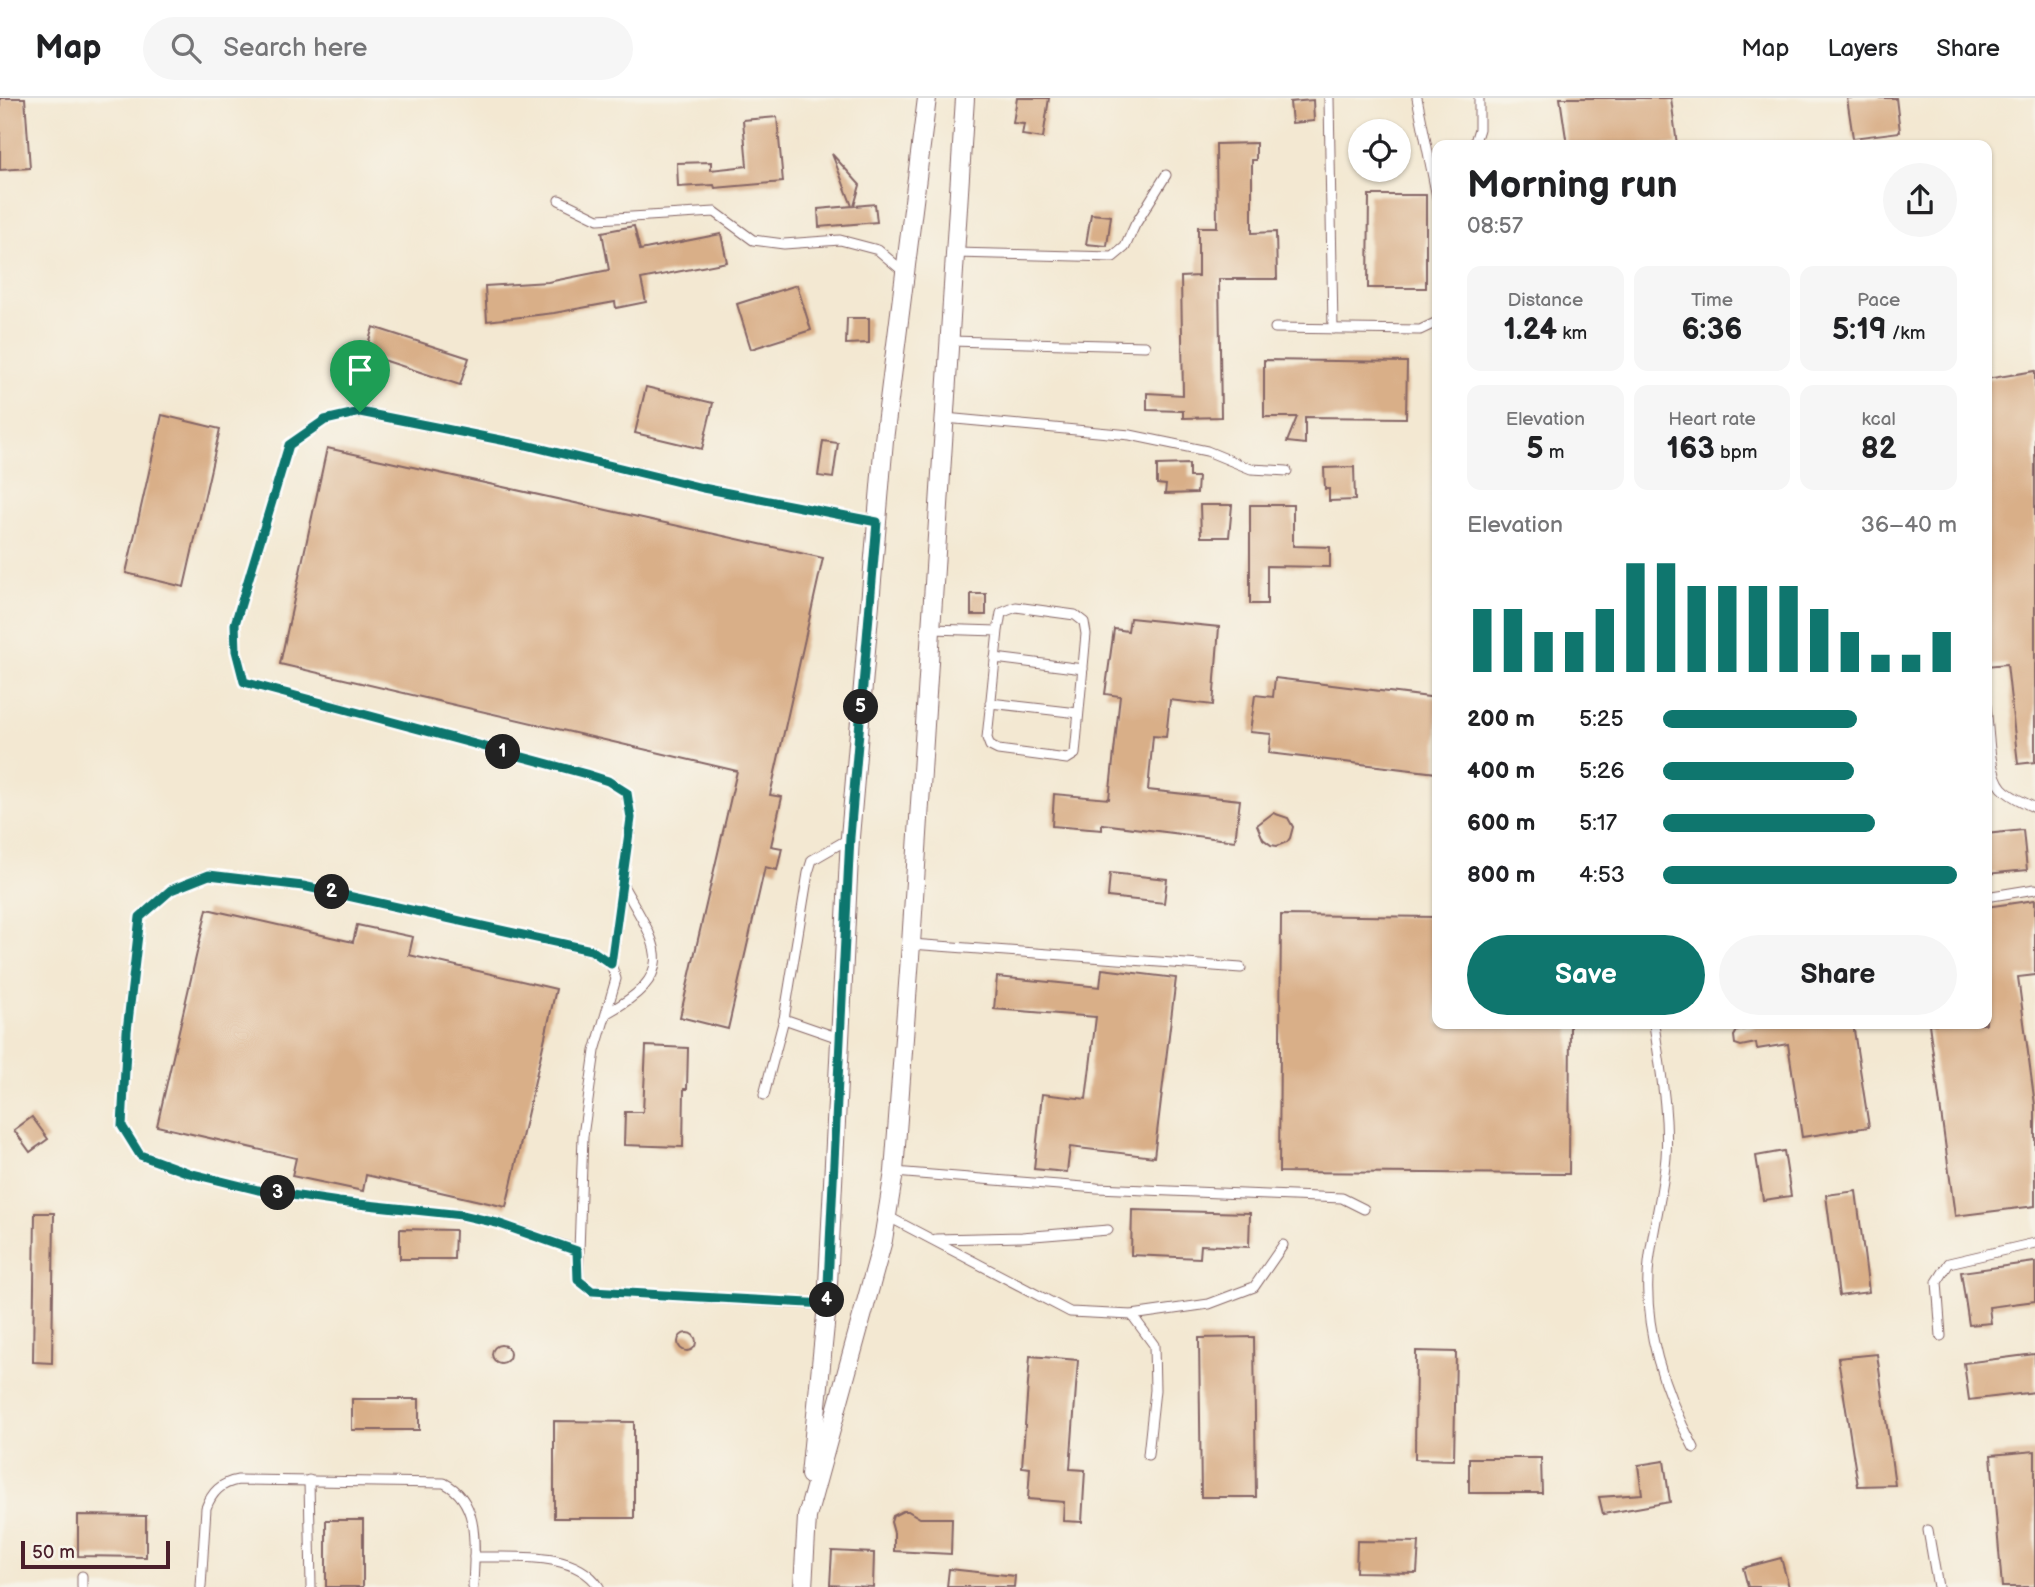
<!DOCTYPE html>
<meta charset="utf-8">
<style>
body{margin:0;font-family:"Balsamiq Sans",sans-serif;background:#f6f6f6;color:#202124;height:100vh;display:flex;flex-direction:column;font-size:26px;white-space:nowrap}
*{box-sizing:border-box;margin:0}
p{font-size:23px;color:#757577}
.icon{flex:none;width:38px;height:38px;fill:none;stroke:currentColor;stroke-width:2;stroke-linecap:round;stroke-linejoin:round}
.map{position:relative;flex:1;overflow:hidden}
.panel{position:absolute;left:1432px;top:42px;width:560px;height:889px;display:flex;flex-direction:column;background:#fff;border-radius:14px;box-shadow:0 2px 5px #0004}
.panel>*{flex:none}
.controls{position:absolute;left:1348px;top:21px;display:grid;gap:14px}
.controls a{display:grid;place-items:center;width:63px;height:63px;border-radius:50%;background:#fff;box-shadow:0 2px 5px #0004;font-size:35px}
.scale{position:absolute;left:21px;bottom:18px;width:149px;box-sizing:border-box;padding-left:7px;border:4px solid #4a1f2b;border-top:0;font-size:19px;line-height:24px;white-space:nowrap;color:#4a1f2b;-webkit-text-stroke:5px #f7f3e8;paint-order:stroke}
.pin{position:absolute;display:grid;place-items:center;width:60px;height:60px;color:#fff;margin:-72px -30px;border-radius:50% 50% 50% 0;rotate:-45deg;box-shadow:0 0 7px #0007}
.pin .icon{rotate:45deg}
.km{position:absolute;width:35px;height:35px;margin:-18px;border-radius:50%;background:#222;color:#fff;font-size:19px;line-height:35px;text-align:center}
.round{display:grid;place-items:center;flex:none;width:74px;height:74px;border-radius:37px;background:#f6f6f6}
.summary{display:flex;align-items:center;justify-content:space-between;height:119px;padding:0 35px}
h1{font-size:38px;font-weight:700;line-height:52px}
.metrics{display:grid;grid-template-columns:repeat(3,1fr);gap:10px;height:119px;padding:7px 35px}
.metrics div{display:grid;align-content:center;border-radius:14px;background:#f6f6f6;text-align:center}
.metrics b{font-size:30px;font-weight:700}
.metrics small{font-size:19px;font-weight:400}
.metrics p{font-size:19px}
.chart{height:196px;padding:14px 35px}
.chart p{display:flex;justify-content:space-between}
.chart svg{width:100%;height:126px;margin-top:7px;stroke:#0f766e;stroke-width:6}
.action{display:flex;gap:14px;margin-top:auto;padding:14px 35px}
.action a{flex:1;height:80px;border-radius:42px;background:#0f766e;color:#fff;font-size:28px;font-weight:700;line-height:80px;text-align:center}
.action a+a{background:#f6f6f6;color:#202124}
ul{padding:0 35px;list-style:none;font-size:23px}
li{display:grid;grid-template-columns:112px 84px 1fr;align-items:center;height:52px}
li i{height:18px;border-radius:9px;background:#0f766e}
header{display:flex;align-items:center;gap:42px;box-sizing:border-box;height:98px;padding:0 35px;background:#fff;border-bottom:2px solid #e0e0e0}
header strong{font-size:33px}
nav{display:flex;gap:38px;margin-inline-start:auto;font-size:24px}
.search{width:490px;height:63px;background:#f6f6f6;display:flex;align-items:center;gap:18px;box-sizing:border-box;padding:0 24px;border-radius:38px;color:#757577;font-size:26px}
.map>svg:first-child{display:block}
.building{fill:#d9af88}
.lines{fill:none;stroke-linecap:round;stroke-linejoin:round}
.service-casing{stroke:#856565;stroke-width:11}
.minor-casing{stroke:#856565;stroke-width:20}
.service{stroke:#fff;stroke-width:9}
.minor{stroke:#fff;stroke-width:18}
.route-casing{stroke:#fff;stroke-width:14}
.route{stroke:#0f766e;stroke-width:9}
</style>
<header>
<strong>Map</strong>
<div class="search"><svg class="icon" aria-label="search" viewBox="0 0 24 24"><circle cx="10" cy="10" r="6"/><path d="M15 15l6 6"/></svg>Search here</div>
<nav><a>Map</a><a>Layers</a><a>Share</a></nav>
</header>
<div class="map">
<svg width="2035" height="1489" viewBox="0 0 2035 1489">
<rect width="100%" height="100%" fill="#f7f3e8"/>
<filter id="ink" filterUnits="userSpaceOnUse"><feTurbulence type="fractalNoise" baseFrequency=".0143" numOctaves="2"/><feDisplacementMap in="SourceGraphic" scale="14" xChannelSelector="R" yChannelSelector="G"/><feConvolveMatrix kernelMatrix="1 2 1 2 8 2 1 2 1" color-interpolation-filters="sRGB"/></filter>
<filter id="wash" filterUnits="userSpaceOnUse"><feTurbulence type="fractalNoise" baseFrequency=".00686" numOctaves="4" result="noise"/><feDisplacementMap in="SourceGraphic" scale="28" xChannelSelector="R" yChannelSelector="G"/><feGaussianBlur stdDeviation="1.57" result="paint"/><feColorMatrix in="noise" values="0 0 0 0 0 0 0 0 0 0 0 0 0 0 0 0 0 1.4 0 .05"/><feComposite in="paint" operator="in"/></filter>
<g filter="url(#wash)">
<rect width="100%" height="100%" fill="#f3e8d2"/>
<g id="blocks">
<g class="building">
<path d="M0,0H25L30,70L0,72Z"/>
<path d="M1017,0H1049L1043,40L1022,37L1024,26L1013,25Z"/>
<path d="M1560,0H1671L1677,47H1567Z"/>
<path d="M1847,0H1896L1900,34L1853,40Z"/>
<path d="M1313,2L1314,23L1292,25L1290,4Z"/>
<path d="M777,19L783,84L715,90L714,87L678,89L677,65L711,64V72L747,68L743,22Z"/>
<path d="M1256,45V62H1252V135L1276,134L1277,181H1219L1221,319L1183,320V313L1147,312V295L1183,297L1181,179L1198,178V129H1217L1216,46Z"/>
<path d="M832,56L860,87L854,108L875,106L877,124L819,129L818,111L852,108Z"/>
<path d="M1369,97H1426V190H1368Z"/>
<path d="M1091,116L1111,118L1107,148L1086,146Z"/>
<path d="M634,128L640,152L721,136L727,164L641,181L646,204L616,210L615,204L554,215L487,223L485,188L548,184L609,172L602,134Z"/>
<path d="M797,187L811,232L751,251L737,206Z"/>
<path d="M847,220H869V245L846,246Z"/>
<path d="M373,229L469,260L460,287L365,256Z"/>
<path d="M1264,262L1407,264L1406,320L1305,319V346L1287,344L1297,319H1264Z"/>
<path d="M2035,273V664L2018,666L2007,566L1986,568V281Z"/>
<path d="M646,289L713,305L702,351L635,335Z"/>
<path d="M162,317L220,331L184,489L126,475Z"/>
<path d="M823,343L838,345L833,380L818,378Z"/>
<path d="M327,350L823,460L770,697L782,699L771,748L782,750L777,772L765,769L728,931L680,919L737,673L280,566Z"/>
<path d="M1189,366V379H1198L1197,395L1165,396L1166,387L1157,386V367Z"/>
<path d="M1354,369L1355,402L1329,403V391H1325L1324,370Z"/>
<path d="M1200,407H1232L1229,439H1201Z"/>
<path d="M1250,407H1293V448L1330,449V469L1267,468V506H1250Z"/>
<rect x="971" y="496" width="15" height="21"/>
<path d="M1130,520L1219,529L1213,607L1170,602L1166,639L1153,638L1148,692L1240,702L1235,743L1102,726V732L1052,728L1054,696L1109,701L1120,598L1105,596L1114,531L1128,533Z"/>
<path d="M1275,580L1437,600V675L1269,655L1271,636L1250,634L1255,597L1273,599Z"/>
<path d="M1273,715L1288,720L1293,729L1290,740L1287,744L1277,748L1271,747L1263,741L1257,727Z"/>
<path d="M2023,732L2027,772L1986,776V736Z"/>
<path d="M1110,775L1167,781L1164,805L1108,799Z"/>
<path d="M2035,802V877L2018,879L2035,1007V1108L1955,1118L1929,926H1986V809Z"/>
<path d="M207,811L353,844L357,827L413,839L409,857L556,891L506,1109L366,1077L363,1093L292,1078L296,1060L157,1028Z"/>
<path d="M1281,817L1437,819V926H1570L1569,1076L1279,1074Z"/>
<path d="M1102,871L1176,880L1154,1059L1070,1049L1067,1074L1034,1071L1042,996L1086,1001L1096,919L994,911L997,879L1100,889Z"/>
<path d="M1754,926H1853L1869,1029L1802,1039L1788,946L1757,951L1756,945L1741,948L1735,946L1734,938L1737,933L1754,929Z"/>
<path d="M646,948L688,950L687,991H684L683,1049L624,1047L625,1014H643Z"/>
<path d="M32,1019L48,1041L30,1054L14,1032Z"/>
<path d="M1784,1053L1791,1098L1763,1102L1756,1058Z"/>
<path d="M1856,1093L1869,1194L1839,1198L1826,1097Z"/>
<path d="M1132,1112L1250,1115L1249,1149L1201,1147L1200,1160L1131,1157Z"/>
<path d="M35,1115H54L52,1265L33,1264Z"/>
<path d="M400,1131L455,1132L454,1161H400Z"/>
<path d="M2035,1164V1203L1989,1209L1991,1225L1969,1227L1961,1174Z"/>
<circle cx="687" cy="1244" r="9"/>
<path d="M1254,1239L1256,1399H1201L1199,1240Z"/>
<circle cx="501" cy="1256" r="9"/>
<path d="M1416,1253L1456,1254L1454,1362L1415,1361Z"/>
<path d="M1877,1256L1895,1387L1858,1388L1838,1260Z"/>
<path d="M2035,1256V1294L1969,1302L1964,1265Z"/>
<path d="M1030,1258L1078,1262L1070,1371L1085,1372L1082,1424L1063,1423L1064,1404L1028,1401L1030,1370L1022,1369Z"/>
<rect x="352" y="1301" width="67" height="31"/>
<path d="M554,1323L634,1324V1420H554Z"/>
<path d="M2035,1353V1489H2002L1991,1357Z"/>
<path d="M1469,1360H1541L1542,1395H1469Z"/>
<path d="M1664,1363L1670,1404L1603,1416L1599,1399L1642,1396L1638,1367Z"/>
<path d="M903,1413H908L920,1420H952L951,1456L894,1453V1435L891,1424L893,1418Z"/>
<path d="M78,1417L146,1418V1459L78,1458Z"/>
<rect x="326" y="1422" width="37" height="67"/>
<path d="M1357,1443L1419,1444L1417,1475L1356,1474Z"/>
<path d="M832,1453L874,1455L873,1489L830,1487Z"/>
<path d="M1781,1460L1789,1489H1748L1743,1470Z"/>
<path d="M949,1471L1015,1478L1014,1489H947Z"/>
</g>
</g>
</g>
<g filter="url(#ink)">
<use href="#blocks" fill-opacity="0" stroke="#856565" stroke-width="2"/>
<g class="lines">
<g class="service-casing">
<g id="service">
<path d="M1329,0L1333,231"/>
<path d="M1417,0L1437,99"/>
<path d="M1474,47L1479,31V0"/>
<path d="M559,102L598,121L715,114L753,142L784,146L840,142L878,152L904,174"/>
<path d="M955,155L1113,159L1125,149L1135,127L1166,77"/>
<path d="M1275,230L1420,232L1437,224"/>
<path d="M950,243L1145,248"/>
<path d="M945,320L1130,337L1207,353L1251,371L1287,373"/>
<path d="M932,531L998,533L987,640L990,648L998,652L1067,661L1075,656L1086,536L1084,524L1075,517L1016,509L1001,515L998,533"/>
<path d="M995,560L1083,571"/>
<path d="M990,605L1078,615"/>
<path d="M1986,608C1989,629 1988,674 2002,690C2010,699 2024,704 2035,710"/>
<path d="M1986,799L2035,791"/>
<path d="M911,846L1241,870"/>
<path d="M611,866L631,721L627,695L608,683L586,676L244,584L236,553L235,526L289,347L325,322L360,314L526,347L703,390L877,424"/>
<path d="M607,915C682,874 656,846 622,786"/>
<path d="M1654,926C1660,970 1669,1015 1666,1059C1663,1095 1653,1130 1649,1165C1642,1228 1664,1295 1694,1350"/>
<path d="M839,940L784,921L808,775L812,762L850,740"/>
<path d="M764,997L784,921"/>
<path d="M894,1074L1097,1090L1342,1100L1364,1111"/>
<path d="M887,1118L1070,1214L1132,1217L1209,1206L1254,1189L1283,1147"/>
<path d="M936,1141L1022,1139L1108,1132"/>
<path d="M577,1152L497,1125L462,1117L339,1104L258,1092L189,1075L140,1057L122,1028L127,934L140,819L171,792L209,777L303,788L591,852L611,866L616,881L595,953L583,1038L578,1182L592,1193L827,1207"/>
<path d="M1132,1217L1154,1247L1155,1292L1148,1357"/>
<path d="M1941,1238L1937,1184L1949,1165L2035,1145"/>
<path d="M309,1382L311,1489"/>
<path d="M1928,1432L1938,1489"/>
<path d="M474,1459C513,1460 575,1452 599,1489"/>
<path d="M82,1478V1489"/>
<path d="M201,1489L206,1410C212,1394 221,1385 238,1382L444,1385C482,1404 474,1453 473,1489"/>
</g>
</g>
<g class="minor-casing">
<g id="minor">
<path d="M810,1377L827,1207L850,739L877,424L884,342L927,0"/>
<path d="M803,1489L807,1419L883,1142L894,1074L911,846L965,0"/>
</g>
</g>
<use href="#service" class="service"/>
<use href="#minor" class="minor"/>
</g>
</g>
<g class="lines" filter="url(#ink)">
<g class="route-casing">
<path id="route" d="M360,314L526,347L703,390L877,424L850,739L827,1206L592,1193L578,1182L577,1153L497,1125L462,1117L339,1104L258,1092L189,1075L140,1057L122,1028L127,933L140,819L171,792L209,777L303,788L591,852L611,866L631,720L627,695L608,683L586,676L244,584L236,553L235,526L289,347L325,322Z"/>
</g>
<use href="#route" class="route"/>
</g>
</svg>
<div class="controls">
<a><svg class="icon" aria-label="locate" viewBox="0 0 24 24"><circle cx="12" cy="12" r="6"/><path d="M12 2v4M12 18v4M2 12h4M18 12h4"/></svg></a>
</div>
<div class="scale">50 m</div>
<div class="pin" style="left:360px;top:314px;background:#1e9e55"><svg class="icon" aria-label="arrive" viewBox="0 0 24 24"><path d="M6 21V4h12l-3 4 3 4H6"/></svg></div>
<b class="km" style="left:503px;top:654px">1</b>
<b class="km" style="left:332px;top:794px">2</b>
<b class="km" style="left:278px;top:1095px">3</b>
<b class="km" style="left:827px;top:1202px">4</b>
<b class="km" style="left:861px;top:609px">5</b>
<section class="panel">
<div class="summary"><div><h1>Morning run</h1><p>08:57</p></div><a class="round"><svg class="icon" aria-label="share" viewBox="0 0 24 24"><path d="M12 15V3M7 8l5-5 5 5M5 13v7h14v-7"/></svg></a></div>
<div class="metrics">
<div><p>Distance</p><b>1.24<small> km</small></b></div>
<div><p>Time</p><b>6:36</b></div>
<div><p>Pace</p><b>5:19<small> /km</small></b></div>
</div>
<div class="metrics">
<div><p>Elevation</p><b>5<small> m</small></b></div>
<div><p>Heart rate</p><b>163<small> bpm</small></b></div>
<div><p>kcal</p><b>82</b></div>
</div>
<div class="chart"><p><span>Elevation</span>36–40 m</p>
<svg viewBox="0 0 160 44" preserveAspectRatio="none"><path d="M5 44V22M15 44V22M25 44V30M35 44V30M45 44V22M55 44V6M65 44V6M75 44V14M85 44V14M95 44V14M105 44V14M115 44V22M125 44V30M135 44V38M145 44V38M155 44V30"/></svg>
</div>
<ul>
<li><b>200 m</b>5:25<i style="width:66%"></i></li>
<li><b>400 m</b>5:26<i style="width:65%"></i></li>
<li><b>600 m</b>5:17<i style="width:72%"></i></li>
<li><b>800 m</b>4:53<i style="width:100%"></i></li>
</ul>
<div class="action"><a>Save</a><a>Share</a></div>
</section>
</div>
